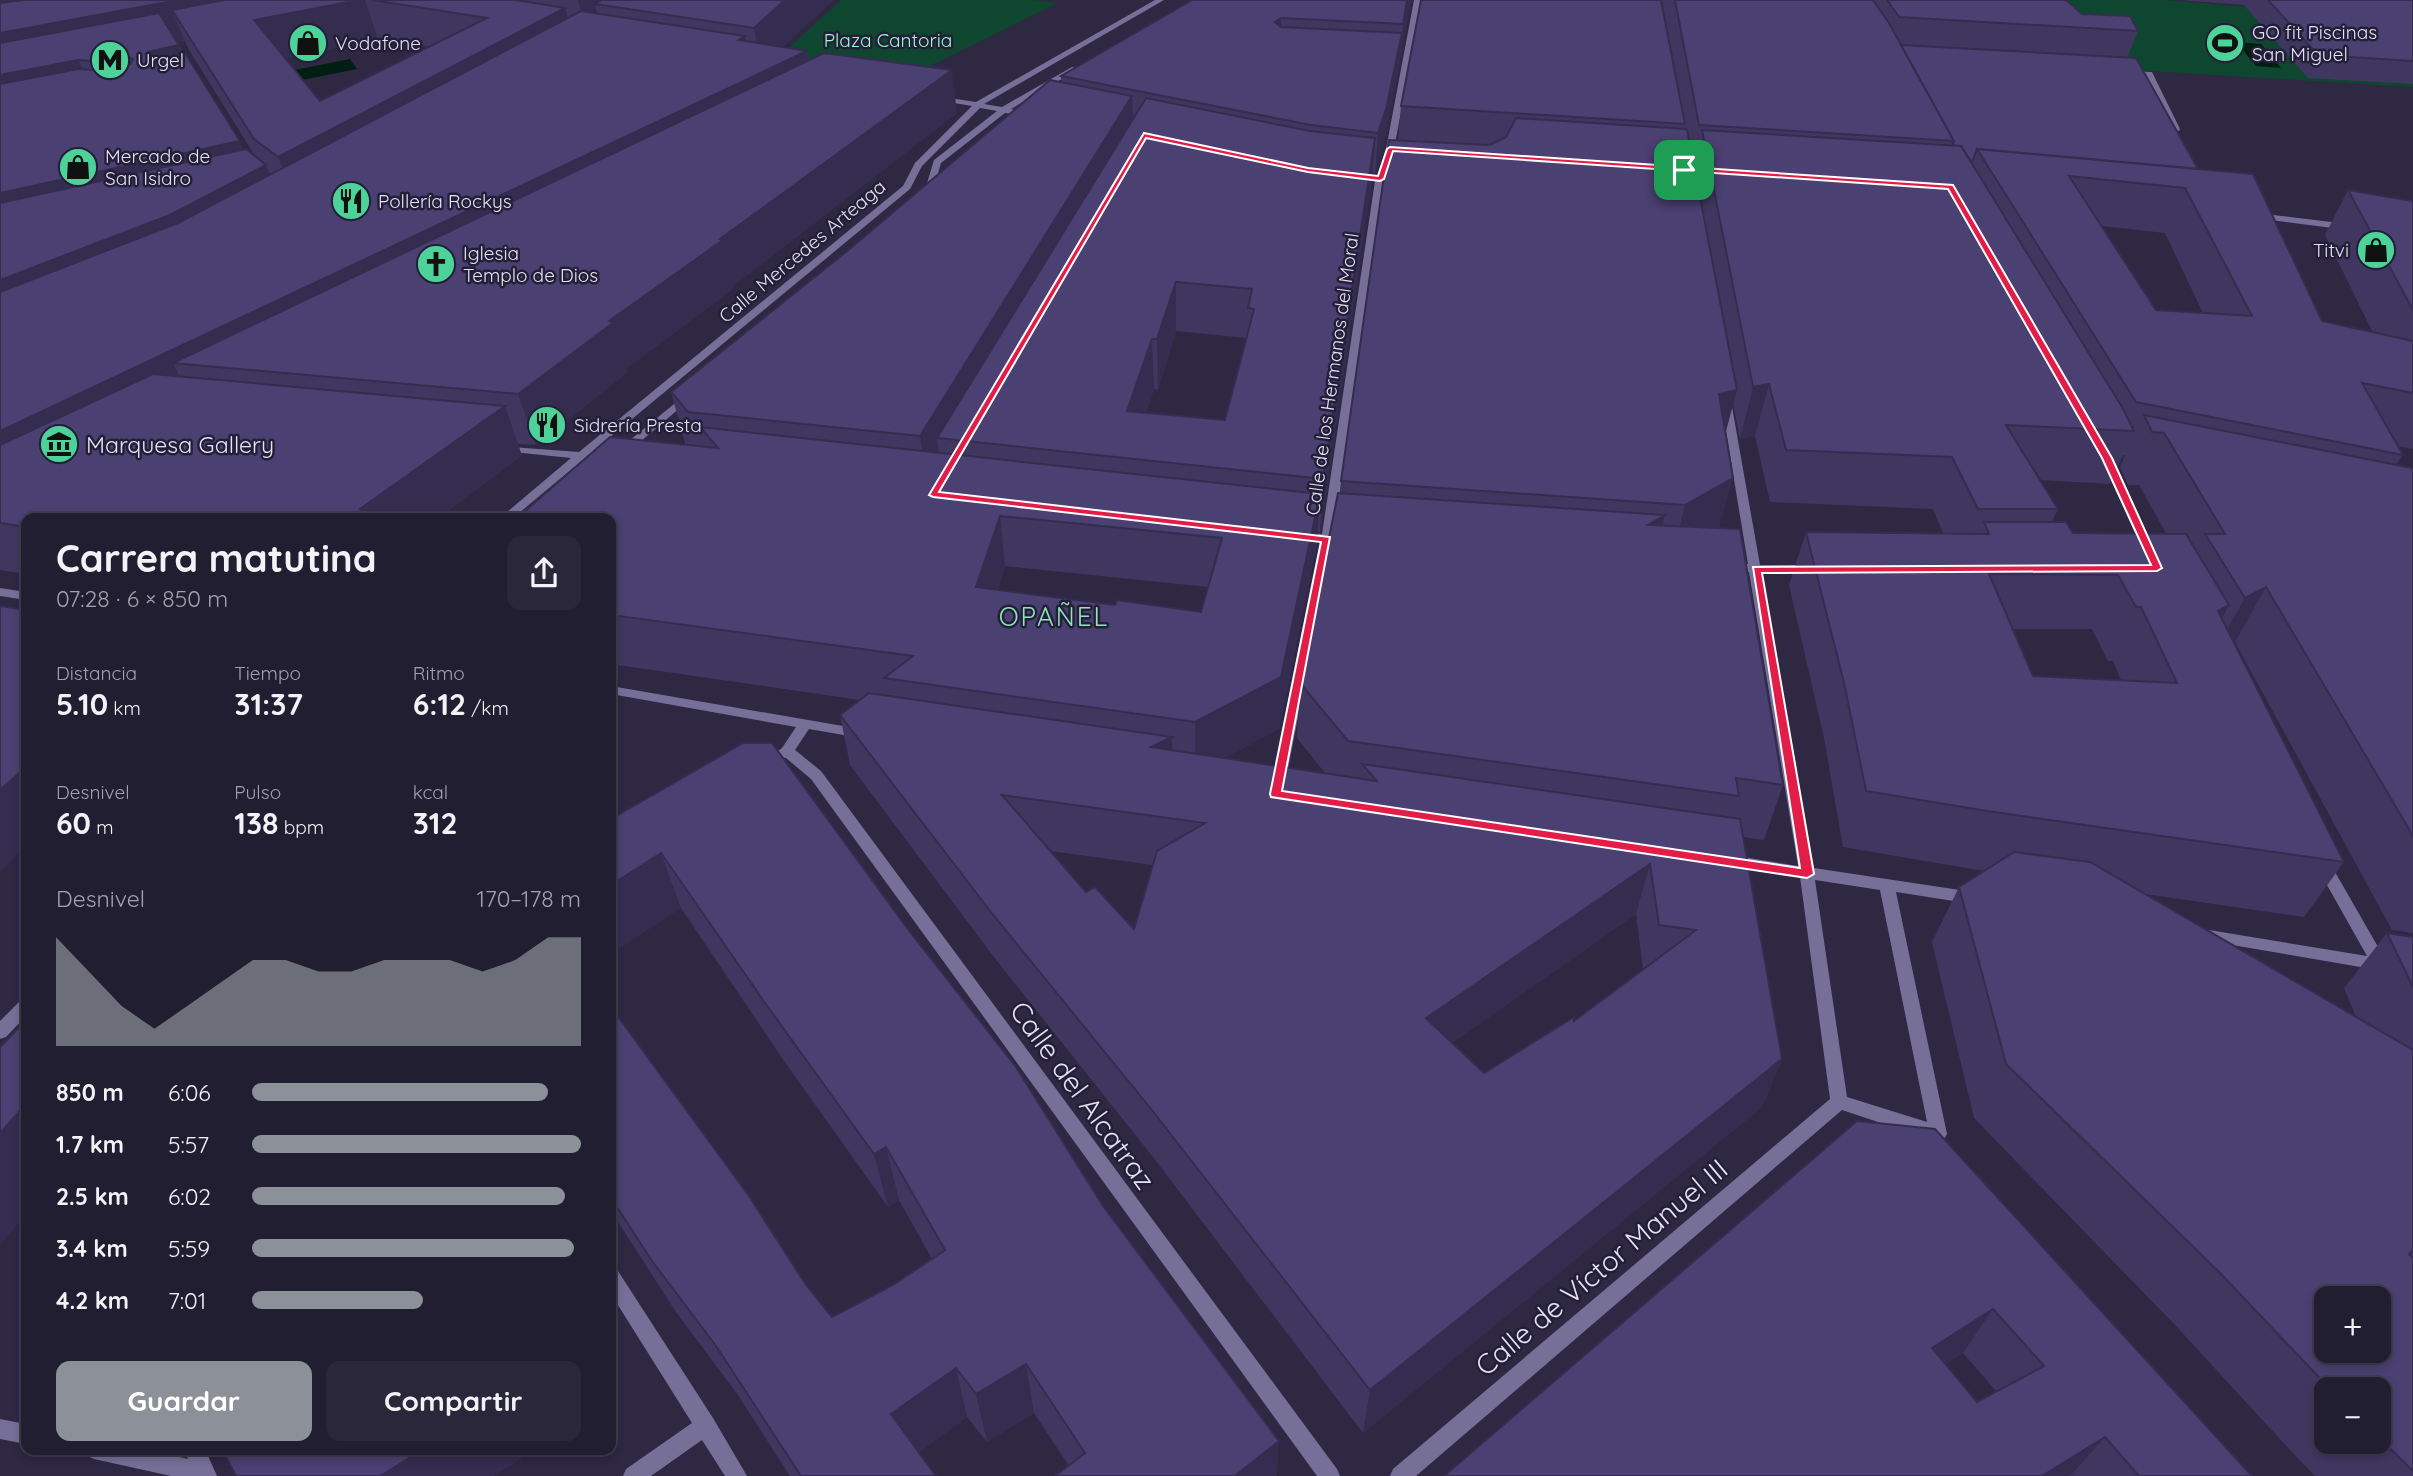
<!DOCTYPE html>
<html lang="es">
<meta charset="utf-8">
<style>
body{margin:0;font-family:Quicksand,sans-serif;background:#2a273a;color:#f1f3f6;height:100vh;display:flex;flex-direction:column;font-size:26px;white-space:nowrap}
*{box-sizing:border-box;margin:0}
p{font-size:23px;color:#a2a2ac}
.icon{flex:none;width:38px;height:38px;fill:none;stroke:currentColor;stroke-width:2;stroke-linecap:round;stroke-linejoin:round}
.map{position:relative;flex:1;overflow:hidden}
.panel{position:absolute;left:21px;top:513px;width:595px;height:942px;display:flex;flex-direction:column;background:#221e32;border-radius:14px;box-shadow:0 4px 10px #0003,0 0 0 2px #3f3c4d}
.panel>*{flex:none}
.fabs{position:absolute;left:2314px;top:1286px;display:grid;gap:14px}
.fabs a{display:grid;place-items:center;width:77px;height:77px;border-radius:14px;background:#221e32;box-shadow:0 4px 10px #0003,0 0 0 2px #3f3c4d;font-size:35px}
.pin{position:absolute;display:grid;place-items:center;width:60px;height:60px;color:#fff;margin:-30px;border-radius:14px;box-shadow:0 4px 10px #0006}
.round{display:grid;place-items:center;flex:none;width:74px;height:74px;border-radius:14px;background:#2a273a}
.headline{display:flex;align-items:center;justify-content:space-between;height:119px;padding:0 35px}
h1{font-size:38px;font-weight:700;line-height:52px}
.figures{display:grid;grid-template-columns:repeat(3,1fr);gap:10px;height:119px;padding:7px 35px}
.figures div{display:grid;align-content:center}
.figures b{font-size:30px;font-weight:700}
.figures small{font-size:19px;font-weight:400}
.figures p{font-size:19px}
.chart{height:196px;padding:14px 35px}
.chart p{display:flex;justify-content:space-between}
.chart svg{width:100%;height:126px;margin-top:7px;fill:#8c9099;opacity:.7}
.action{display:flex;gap:14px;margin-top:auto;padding:14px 35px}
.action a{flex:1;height:80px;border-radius:14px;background:#8c9099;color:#fff;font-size:28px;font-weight:700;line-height:80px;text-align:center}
.action a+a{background:#2a273a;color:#f1f3f6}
ul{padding:0 35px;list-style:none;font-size:23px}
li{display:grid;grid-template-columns:112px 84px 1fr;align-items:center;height:52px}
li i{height:18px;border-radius:9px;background:#8c9099}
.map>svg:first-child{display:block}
.green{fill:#0f462f}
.water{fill:#001e11}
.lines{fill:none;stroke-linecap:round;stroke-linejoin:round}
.minor{fill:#766f98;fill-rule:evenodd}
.wall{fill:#403761;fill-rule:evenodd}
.shaded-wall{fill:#342d4f}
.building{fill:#4a4071;stroke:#342d4f;stroke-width:2;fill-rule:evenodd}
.route{fill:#e11d48;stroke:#fff;stroke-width:2;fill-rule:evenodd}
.labels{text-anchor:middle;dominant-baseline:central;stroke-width:5;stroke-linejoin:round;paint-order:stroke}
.far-poi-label{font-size:19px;fill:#e3e1f3;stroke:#241f39;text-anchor:start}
.far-park-label{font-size:19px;fill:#9bf9cb;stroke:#241f39}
.far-street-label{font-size:19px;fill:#e3e1f3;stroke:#241f39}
.poi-label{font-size:23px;fill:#e3e1f3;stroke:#241f39;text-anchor:start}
.quarter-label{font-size:26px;letter-spacing:2px;fill:#90e3ba;stroke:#241f39}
.near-street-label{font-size:28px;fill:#e3e1f3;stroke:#241f39}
</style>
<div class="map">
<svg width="2413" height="1476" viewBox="0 0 2413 1476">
<rect width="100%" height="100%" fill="#2e2843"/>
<g class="green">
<path d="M841,0H1033L1058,3L895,83L770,65Z"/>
<path d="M2010,0H2165L2248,7L2249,10L2413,21V87L2051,65Z"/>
</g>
<g class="water">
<path d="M2236,42L2261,44L2281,68L2256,66Z"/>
<path d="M350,59L357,69L297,81L290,71Z"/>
</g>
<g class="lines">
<g class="minor">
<path d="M1155,0H1164L984,104L1002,107L1072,67L1079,69L1011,109L1035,113V117L1005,113L941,163L933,191L927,197H921L920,195L925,190L934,160L997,111L980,108L922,166L910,189L591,453L608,456V460L584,459L513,518H500L571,458L502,451L496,448L498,446L579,452L903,186L915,163L972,106L936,100V96L976,102Z"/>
<path d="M1414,0H1422L1394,149L1384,179L1334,535L1349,537L1351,540L1345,544L1332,543L1285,784L1278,789L1271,784L1320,541L1299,540L1293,536L1299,532L1322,534L1375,181L1351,176L1355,173L1377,176L1386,149Z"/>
<path d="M2124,71L2152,72L2180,129L2179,131L2172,129L2146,76L2127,75H2124Z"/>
<path d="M2257,213L2348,224L2353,227L2348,230L2254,218L2252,216Z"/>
<path d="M690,391L695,394L694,396L627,453H619V449Z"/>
<path d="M1726,398L1731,401L1760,565H1813L1819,569L1813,573L1762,572L1814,868L1973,892L1978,894L1981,898L1978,902L1973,904L1896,892L1947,1134L1944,1139L1938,1142L1842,1110L1416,1476H1390L1393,1469L1830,1099L1800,877L1730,867L1725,865L1722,861L1725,857L1730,855L1798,866L1749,572H1728L1722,568L1728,564H1748L1721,401ZM1815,880L1880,890L1927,1122L1847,1097Z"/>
<path d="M2107,455L2113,458L2155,551L2153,554L2149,555L2143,551L2101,458Z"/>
<path d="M0,588L26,592V600L0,596Z"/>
<path d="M611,686L866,730L868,733L861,738L809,729L795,750L821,771L1337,1469L1340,1476H1317L811,779L786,758L776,757L774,754L782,748L796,727L611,694Z"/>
<path d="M2322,856L2327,858L2385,959L2413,964V976L2197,939L2195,935L2197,931L2203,929L2367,956L2314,862L2317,858Z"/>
<path d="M26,999V1016L6,1037L0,1039V1021L20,1001Z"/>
<path d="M611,1268L618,1271L713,1418L747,1476H725L702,1440L651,1476H623L626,1469L692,1423L611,1294Z"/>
<path d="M0,1419L26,1424V1444L0,1439Z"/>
<path d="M84,1449H143L188,1459L184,1449H205L217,1476H171L94,1459L87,1456Z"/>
</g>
</g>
<g class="wall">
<path d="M0,0H833L783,47L807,51L809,60L957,113L733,286L734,288L627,368L628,372L536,445L518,444L522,456L26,518V574L0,570ZM378,39L429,47L320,101L284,58ZM185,41L189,50L255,156L243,150L183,53L178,42Z"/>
<path d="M1192,0H1411L1383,148L1375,173H1373L1320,532H1318L1317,544L1279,729L1225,758L1325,773L1297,738L1300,683L1340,493L1341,481L1398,140L1401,106L1662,0H2066L2082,14L2138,31L2127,58L2198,169L2322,321L2373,333L2325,235L2348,190L2413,203V449L2397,446L2403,455L2396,465L2413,470V933L2392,930L2235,642H2234L2344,862L2304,917L2145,894L2356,1017L2344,988L2387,933L2413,937V1476H2315L2290,1450L2175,1325L1974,1118L1932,942L1959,887L1984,871L1843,847L1824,738L1789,585L1806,532L1943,533L1933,509L1770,502L1755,436L1740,439L1733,403L1725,434L1719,528L1783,785L1764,840L1743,837L1782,1059L1762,1107L1363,1433L1153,1157L997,961L850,765L840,715L860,700L611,664V518L686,445L685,443L671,392L1061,82V76ZM2102,226L2165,233L2203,313L2156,310ZM1176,331L1247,338L1225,420L1146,413L1154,389L1158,390ZM2123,455H2125L2120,467L2128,485H2139L2166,533H2073L2052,522L2058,509L2040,480L2110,484ZM1005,566L1208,587L1201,612L1115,605L998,590ZM2012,629H2092L2108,661H2113L2121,680L2033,676ZM1050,851L1153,865L1134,929L1086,892ZM1636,914L1643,969L1574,1021L1484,1073L1452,1043ZM2326,1390H2378V1442H2326Z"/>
<path d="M2180,0H2413V84L2308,78L2244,5Z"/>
<path d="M619,814L1103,1206L1279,1441L1069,1466L1034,1413L987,1442L967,1417L919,1452L936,1476H790L738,1395L676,1312L611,1211V1007L806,1285L832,1317L893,1285L932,1259L899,1200L888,1207L782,1058L681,908Z"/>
<path d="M1857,1121L2252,1476H1444ZM1963,1353L1996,1391L1977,1402L1945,1364Z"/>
</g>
<g class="shaded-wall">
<path d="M0,0H365L378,39L270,61L173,13L185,41L83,61L78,60L97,101L0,120Z"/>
<path d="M581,0H662L595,4L602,33L589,40L578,1Z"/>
<path d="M785,0H833L761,68L754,28Z"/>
<path d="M1407,0H1411L1400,60L1403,24Z"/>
<path d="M565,8L576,48L296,202L278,157Z"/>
<path d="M1281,18L1280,54L1275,22Z"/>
<path d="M1402,33L1399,69L1383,148L1375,173L1378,133Z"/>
<path d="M745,36L752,76L807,51L814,92L173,363L192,401L0,497V431L739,40Z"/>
<path d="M179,45L197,85L146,55L148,52Z"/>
<path d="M126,56L145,96L113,102L94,61Z"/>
<path d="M952,70L957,113L733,286L734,288L627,368L628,372L536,445L518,394L609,321Z"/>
<path d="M1132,96L1134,140L937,438L941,466L928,488L920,436Z"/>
<path d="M1375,138L1372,183L1320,532L1323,479Z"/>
<path d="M240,141L253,172L266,165L285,209L0,338V193Z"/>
<path d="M1176,282V331L1158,390L1157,339Z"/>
<path d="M1152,339L1154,389L1130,459L1127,411Z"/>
<path d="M1769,384L1755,436L1740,439L1753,387Z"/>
<path d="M1737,390L1723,442L1719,394Z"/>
<path d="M505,406L522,456L439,518H352L360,509Z"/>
<path d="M1733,478L1718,531L1672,558L1685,505Z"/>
<path d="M1320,494L1317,544L1279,729L1195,774V722Z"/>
<path d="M1665,515L1653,569L1648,525Z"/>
<path d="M1000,516L1005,566L982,639L976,587Z"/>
<path d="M2266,587L2235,642L2214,652L2245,598Z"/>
<path d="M2229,605L2199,660L2218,611Z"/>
<path d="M1172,737L1173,786L1151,747Z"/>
<path d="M26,767V846L0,872V790Z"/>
<path d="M661,853L681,908L611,954V885Z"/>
<path d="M1650,864L1636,914L1418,1067L1426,1018Z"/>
<path d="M1782,1059L1762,1107L1363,1433L1370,1390Z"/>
<path d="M26,1104V1214L0,1245V1133Z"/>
<path d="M886,1147L899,1200L888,1207L874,1154Z"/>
<path d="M1993,1309L1963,1353L1904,1391L1932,1348Z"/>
<path d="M1026,1364L1034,1413L987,1442L976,1394Z"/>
<path d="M956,1368L967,1417L906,1462L891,1414Z"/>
<path d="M2105,1437L2070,1476H2042Z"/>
<path d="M1279,1441L1277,1476H1235Z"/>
<path d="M424,1449H537L494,1476H380Z"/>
</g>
<g class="building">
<path d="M24,0H178L0,33V3Z"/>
<path d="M224,0H359L254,20L320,101L487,18L372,0H516L565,8L278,157L254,139L172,10Z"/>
<path d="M602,0H785L754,28L595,4Z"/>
<path d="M1192,0H1407L1403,24L1281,18L1275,22L1281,27L1402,33L1386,109L1378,133L1311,125L1061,76Z"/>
<path d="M1421,0H1661L1685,124L1401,106Z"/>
<path d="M1675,0H1873L1889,23L1954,141L1699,125Z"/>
<path d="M1887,0H2066L2082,14L2130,16L2138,31L1899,17Z"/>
<path d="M2268,0H2413V61L2318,55Z"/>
<path d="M581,11L745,36L739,40L807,51L0,431V292L178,223Z"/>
<path d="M159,13L179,45L148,52L146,55L153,59L185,53L240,141L0,193V84L78,69L94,70L130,64L133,59L126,56L94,61L78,60L0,75V43Z"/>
<path d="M1901,45L2136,58L2198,169L1977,149L1972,162H1971L1961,146H1954L1953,143L1954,141Z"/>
<path d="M824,53L952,70L720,239L723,240L609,321L614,322L518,394L173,363Z"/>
<path d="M1050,80L1132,96L920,436L688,412L671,392L846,252Z"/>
<path d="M1146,98L1310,131L1375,138L1323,479L937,438ZM1176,282L1252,289L1248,308L1254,309L1225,420L1127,411L1152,339H1157Z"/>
<path d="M1516,118L1687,129L1737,390L1719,394L1733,478L1685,505L1341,481L1389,140L1490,145L1506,137Z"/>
<path d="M1702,130L1961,146L2122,407L2134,431L2006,425L2058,509H1978L1952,457L1786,450L1769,384L1753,387Z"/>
<path d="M246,149L266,165L170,215L0,280V203Z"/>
<path d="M1977,149L2253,174L2322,321L2413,341V393L2362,383L2403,455L2136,402ZM2069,176L2185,188L2252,316L2156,310Z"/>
<path d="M2348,190L2412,201L2413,203V310Z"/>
<path d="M153,374L505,406L360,509L363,510L352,518H26V527L0,523V445Z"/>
<path d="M2144,415L2412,468L2413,470V836L2266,587L2245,598L2205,534H2225L2164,433L2152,432Z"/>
<path d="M700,427L1320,494L1281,677L1195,722L884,678L913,656L611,615V518H517L610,437L718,448ZM1000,516L1222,538L1201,612L1117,600L1115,605L976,587Z"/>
<path d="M1338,493L1665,515L1648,525L1740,529L1783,785L1736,778L1739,796L1348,741L1300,683Z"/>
<path d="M1984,522H2066L2073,533L2186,534L2229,605L2218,611L2344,862L1987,811L1866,791L1844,683L1806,532L1989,534ZM1989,574L2118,575L2136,607H2141L2177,683L2033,676Z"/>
<path d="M0,606L26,610V767L0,790Z"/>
<path d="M869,693L1172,737L1151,747L1377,781L1362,764L1740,819L1782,1059L1370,1390L1151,1109L990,911L840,715ZM1002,795L1205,823L1157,851L1134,929L1095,887L1086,892ZM1650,864L1659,925L1696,930L1574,1021V1017L1484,1073L1426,1018Z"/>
<path d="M743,743H772L907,928L1016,1067L1103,1206L1279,1441L1235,1476H1055L1085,1453L1026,1364L976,1394L956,1368L891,1414L936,1476H801L716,1346L652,1261L611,1198V1007L749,1196L806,1285L832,1317L893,1285L945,1250L886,1147L874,1154L765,1003L661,853L611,885V819Z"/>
<path d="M2014,852L2090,862L2413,1050V1250L2409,1254L2413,1258V1471L2378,1437V1390H2331L2220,1273L2006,1064L1959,887ZM2326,1298H2378V1351H2326Z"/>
<path d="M2387,933L2413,937V987Z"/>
<path d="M26,1020V1104L0,1133V1047Z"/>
<path d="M1857,1121L1935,1129L2252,1476H2139L2105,1437L2042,1476H1444ZM1993,1309L2044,1366L1977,1402L1932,1348Z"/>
<path d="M222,1449H424L380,1476H236Z"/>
</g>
<path class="route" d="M1144,133L1308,168L1378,176L1387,149L1390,147L1953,185L2112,458L2162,568L2157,571L1762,573L1814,874L1807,878L1271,797L1270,794L1321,542L933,497L929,495ZM1146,138L1308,172L1380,181L1384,179L1393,151L1948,189L2102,458L2151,565L1753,567L1800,868L1282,791L1330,537L939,492Z"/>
<defs>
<g id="shop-disc" transform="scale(2.0125)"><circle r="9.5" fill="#4dd39a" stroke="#241f39"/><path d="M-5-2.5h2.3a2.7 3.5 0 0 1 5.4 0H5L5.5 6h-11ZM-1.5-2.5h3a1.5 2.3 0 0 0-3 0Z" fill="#111"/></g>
<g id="stadium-disc" transform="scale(2.0125)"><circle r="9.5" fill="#4dd39a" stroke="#241f39"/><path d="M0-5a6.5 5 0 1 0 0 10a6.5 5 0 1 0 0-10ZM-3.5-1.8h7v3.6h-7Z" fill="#111"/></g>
<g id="metro-disc" transform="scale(2.0125)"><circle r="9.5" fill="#4dd39a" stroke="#241f39"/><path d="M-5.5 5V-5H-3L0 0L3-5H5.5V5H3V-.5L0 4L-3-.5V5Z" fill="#111"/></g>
<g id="restaurant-disc" transform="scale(2.0125)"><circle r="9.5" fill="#4dd39a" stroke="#241f39"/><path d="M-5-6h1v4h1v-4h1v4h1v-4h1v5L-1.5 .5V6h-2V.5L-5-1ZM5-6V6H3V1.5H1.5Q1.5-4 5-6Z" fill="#111"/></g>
<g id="church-disc" transform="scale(2.0125)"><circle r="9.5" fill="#4dd39a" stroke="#241f39"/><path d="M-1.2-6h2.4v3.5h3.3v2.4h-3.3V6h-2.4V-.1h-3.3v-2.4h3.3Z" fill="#111"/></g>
<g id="museum-disc" transform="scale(2.0125)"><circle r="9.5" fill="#4dd39a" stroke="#241f39"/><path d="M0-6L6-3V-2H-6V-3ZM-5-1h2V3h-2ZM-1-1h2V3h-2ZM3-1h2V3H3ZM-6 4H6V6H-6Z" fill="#111"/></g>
</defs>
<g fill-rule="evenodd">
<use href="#shop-disc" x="308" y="43"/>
<use href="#stadium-disc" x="2225" y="43"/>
<use href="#metro-disc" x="110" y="60"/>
<use href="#shop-disc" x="78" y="167"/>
<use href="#restaurant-disc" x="351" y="201"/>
<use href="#shop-disc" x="2376" y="250"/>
<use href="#church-disc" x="436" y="264"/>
<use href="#restaurant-disc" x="547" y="425"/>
<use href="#museum-disc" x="59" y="444"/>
</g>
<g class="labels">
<g class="far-poi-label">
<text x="2252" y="32">GO fit Piscinas<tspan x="2252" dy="22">San Miguel</tspan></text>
<text x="335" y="43">Vodafone</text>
<text x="137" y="60">Urgel</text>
<text x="105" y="156">Mercado de<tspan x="105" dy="22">San Isidro</tspan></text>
<text x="378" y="201">Pollería Rockys</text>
<text x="2349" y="250" text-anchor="end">Titvi</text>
<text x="463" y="253">Iglesia<tspan x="463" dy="22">Templo de Dios</tspan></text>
<text x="574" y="425">Sidrería Presta</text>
</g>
<g class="far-park-label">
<text x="888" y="40">Plaza Cantoria</text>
</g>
<g class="far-street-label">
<text transform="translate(802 251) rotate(-40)">Calle Mercedes Arteaga</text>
<text transform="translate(1332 374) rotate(-82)">Calle de los Hermanos del Moral</text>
</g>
<g class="poi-label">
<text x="86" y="444">Marquesa Gallery</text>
</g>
<g class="quarter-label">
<text x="1054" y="616">OPAÑEL</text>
</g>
<g class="near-street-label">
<text transform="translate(1083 1095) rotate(54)">Calle del Alcatraz</text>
<text transform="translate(1601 1267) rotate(-40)">Calle de Víctor Manuel III</text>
</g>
</g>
</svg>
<div class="fabs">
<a>+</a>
<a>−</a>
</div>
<div class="pin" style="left:1684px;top:170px;background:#1e9e55"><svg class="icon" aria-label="arrive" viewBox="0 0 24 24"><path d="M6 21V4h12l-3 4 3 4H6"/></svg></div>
<section class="panel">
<div class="headline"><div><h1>Carrera matutina</h1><p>07:28 · 6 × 850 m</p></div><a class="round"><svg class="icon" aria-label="share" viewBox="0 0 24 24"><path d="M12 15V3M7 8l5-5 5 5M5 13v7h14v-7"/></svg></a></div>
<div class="figures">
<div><p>Distancia</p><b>5.10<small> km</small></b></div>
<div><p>Tiempo</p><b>31:37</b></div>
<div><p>Ritmo</p><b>6:12<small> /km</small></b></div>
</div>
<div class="figures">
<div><p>Desnivel</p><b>60<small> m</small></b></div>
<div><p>Pulso</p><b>138<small> bpm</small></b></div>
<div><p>kcal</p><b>312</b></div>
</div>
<div class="chart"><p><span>Desnivel</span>170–178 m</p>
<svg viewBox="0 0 160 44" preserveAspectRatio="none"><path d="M0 44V6L10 18L20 30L30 38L40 30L50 22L60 14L70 14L80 18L90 18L100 14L110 14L120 14L130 18L140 14L150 6L160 6V44z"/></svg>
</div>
<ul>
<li><b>850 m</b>6:06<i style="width:90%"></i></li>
<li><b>1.7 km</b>5:57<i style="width:100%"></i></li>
<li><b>2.5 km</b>6:02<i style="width:95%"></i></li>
<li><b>3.4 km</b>5:59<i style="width:98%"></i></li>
<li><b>4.2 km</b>7:01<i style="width:52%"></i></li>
</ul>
<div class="action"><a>Guardar</a><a>Compartir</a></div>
</section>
</div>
